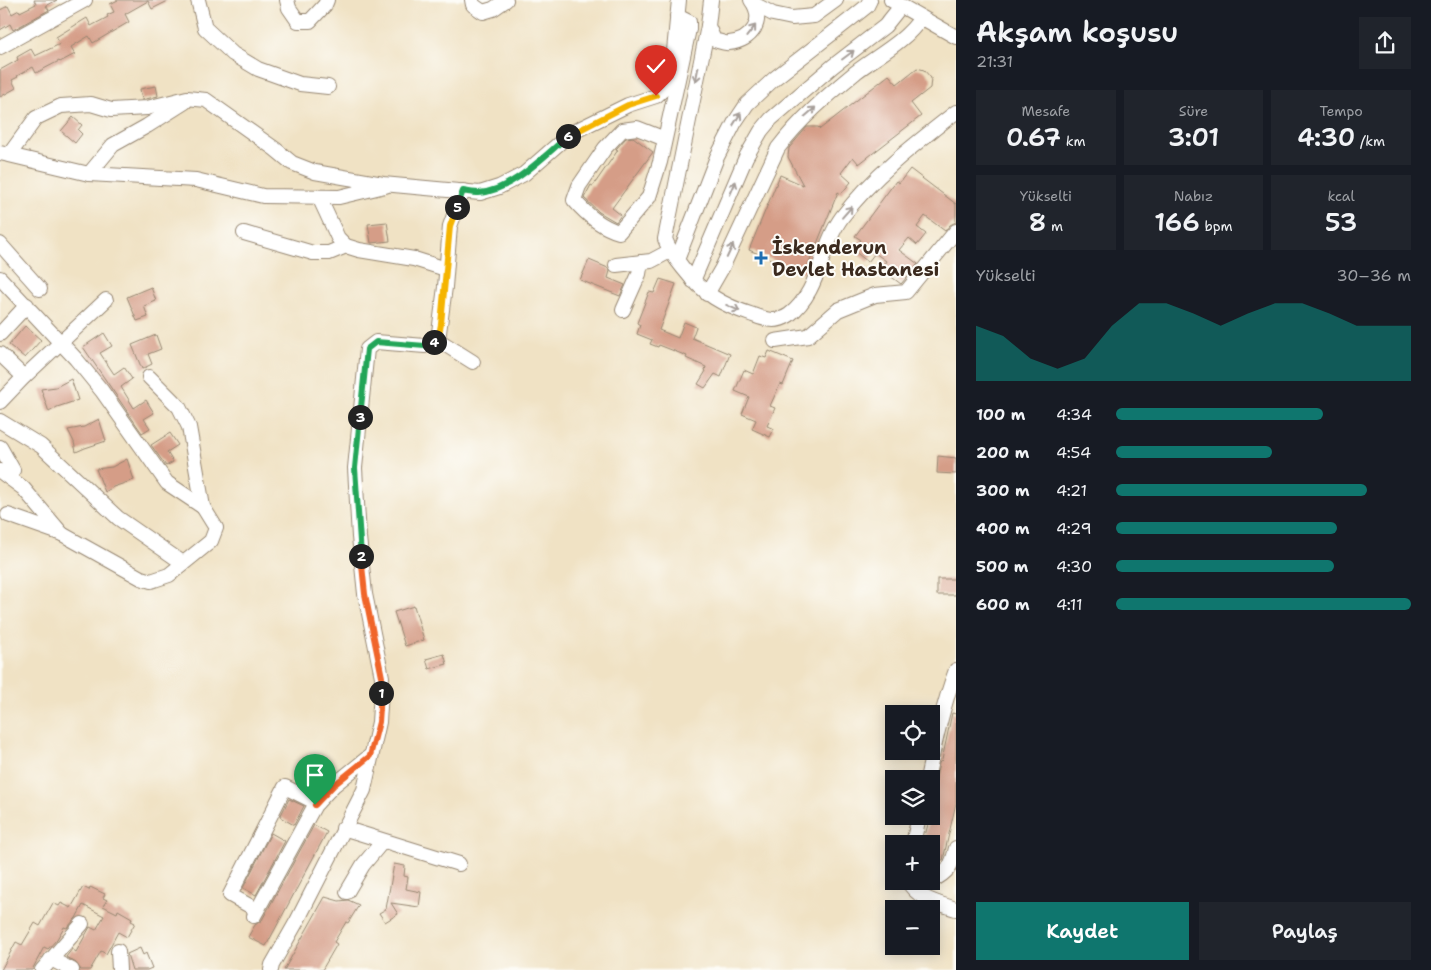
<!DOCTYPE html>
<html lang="tr">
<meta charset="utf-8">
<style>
body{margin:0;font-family:"Shantell Sans",sans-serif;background:#20242c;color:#f1f3f6;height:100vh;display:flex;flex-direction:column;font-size:19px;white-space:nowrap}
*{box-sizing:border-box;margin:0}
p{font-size:16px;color:#9ea1a6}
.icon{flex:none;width:28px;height:28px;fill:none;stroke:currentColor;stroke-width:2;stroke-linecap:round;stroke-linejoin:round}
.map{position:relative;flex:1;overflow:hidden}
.side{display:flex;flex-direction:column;background:#171b24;width:475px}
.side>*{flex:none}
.controls{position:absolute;left:885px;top:705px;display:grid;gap:10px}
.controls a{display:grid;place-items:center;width:55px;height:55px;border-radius:0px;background:#171b24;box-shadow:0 2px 12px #0003;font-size:25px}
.pin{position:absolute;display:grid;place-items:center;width:42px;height:42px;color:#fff;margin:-51px -21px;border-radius:50% 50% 50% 0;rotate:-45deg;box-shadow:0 0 5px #0007}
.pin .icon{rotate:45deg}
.km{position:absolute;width:25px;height:25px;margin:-12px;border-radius:50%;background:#222;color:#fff;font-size:14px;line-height:25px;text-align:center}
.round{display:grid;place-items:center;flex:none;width:52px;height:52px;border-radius:0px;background:#20242c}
.headline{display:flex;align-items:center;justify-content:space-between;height:85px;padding:0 20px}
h1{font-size:28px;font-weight:600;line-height:38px}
.stats{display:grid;grid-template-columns:repeat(3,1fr);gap:8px;height:85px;padding:5px 20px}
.stats div{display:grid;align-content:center;border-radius:0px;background:#20242c;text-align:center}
.stats b{font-size:25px;font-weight:600}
.stats small{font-size:14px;font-weight:400}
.stats p{font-size:14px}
.chart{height:140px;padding:10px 20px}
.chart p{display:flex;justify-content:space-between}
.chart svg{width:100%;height:90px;margin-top:5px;fill:#0f766e;opacity:.7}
.action{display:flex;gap:10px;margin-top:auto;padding:10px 20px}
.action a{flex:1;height:58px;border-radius:0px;background:#0f766e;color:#fff;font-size:20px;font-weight:600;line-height:58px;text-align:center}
.action a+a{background:#20242c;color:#f1f3f6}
ul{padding:0 20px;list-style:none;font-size:16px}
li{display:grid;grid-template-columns:80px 60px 1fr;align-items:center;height:38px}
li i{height:12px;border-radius:6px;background:#0f766e}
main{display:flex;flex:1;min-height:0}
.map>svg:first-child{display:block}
.building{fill:#d59d87}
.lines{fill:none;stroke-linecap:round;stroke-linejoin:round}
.minor-casing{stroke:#968671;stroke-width:16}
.minor{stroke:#fff;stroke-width:14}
.oneway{stroke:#a79f9a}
.split-1-casing{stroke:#fff;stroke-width:10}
.split-2-casing{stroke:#fff;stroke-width:10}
.split-3-casing{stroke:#fff;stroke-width:10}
.split-4-casing{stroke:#fff;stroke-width:10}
.split-5-casing{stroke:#fff;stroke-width:10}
.split-6-casing{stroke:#fff;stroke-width:10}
.split-7-casing{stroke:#fff;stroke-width:10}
.split-1{stroke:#f0652b;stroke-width:6}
.split-2{stroke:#f0652b;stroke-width:6}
.split-3{stroke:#22a559;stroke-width:6}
.split-4{stroke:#22a559;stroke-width:6}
.split-5{stroke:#f5b400;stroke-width:6}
.split-6{stroke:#22a559;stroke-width:6}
.split-7{stroke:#f5b400;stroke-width:6}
.poi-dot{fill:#1f6fb2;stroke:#fdfcf7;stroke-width:2}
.labels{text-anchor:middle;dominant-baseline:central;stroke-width:4;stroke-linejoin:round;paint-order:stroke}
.poi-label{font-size:19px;font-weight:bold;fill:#3b2a1e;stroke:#fdfcf7;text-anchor:start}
</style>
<main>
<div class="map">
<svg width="956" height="970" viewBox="0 0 956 970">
<rect width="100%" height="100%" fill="#fdfcf7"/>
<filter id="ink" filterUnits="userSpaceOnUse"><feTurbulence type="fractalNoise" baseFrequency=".02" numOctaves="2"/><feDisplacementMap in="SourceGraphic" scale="10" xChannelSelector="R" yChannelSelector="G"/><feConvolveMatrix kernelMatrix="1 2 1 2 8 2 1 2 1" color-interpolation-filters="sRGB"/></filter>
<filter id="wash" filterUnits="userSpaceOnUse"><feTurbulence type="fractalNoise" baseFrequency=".0096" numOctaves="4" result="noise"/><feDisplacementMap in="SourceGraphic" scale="20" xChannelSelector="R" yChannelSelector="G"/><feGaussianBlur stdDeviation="1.12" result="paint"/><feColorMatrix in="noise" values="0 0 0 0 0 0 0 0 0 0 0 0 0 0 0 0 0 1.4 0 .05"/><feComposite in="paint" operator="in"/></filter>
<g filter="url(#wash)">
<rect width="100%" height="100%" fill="#f0e2c4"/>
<g id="blocks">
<g class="building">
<path d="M34,0H57L46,6L49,10L13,30L10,24L0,30V10L8,6L12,14L19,10L20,12L36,4Z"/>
<path d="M118,0H170L152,9L148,1L125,14L129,22L93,43L89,36L71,47L75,54L60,62L59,61L36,73L33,67L17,76L18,77L12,80L16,88L0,97V70L18,60L17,57L31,49L35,56L60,44L56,37L87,18L91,26L108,17L107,15L114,12L110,4Z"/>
<path d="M917,68L924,70L931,78L930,88L911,103L921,116L859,164L853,157L841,173L851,182L841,194L838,192L805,273L749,250L780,175L803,185L788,157L789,148L802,133L807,127H818L820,129L889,75L897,84Z"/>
<path d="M156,86L158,96L142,100L140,89Z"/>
<path d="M73,117L82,125L78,130L82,134L75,143L61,131Z"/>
<path d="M633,137L653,152L612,208L621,215L616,222L599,212L584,198L591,185L593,186L618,150L616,149L626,138Z"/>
<path d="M910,169L956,204V222L950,225L945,231L925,216L917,227L926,234L917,245L909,238L899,250L918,264L901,284L881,269L886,261L875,253L868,262L853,250L861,240L855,236L896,181L899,183Z"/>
<path d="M387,222L390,241L371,243L368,224Z"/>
<path d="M589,260L608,268L610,271L608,278L625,285L620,296L580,280Z"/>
<path d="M660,279L676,284L659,330L678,338L684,322L696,327L692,338L730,354L721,377L715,374L705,388L698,384L706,371L705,370L706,367L686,358L687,356L659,345L658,347L650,344L652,340L637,334L640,325L637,323L649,292L654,293Z"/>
<path d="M151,287L156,301L144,306L148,317L137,321L127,297Z"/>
<path d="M25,326L41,340L25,358L9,345Z"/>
<path d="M104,333L112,346L100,353L114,374L124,367L132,379L121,387L134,408L146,400L154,413L144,419L150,428L142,433L83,347Z"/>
<path d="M156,335L161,349L148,354L152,364L142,369L132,345Z"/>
<path d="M769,351L793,361L783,385L780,384L770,406L775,408L767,426L774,429L770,437L752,429L756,420L742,414L749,397L735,391L744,370L753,374L760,356L766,358Z"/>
<path d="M71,379L78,400L57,407L49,412L41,389L56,387Z"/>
<path d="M99,419L106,441L85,448L76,452L74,442L68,430L84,427Z"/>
<path d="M170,433L178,445L167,452L173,462L166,466L151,445Z"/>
<path d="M938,456L956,458V474L937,473Z"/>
<path d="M127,459L134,480L113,487L105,492L96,469L112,467Z"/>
<rect x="937" y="579" width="19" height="16"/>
<path d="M414,606L424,640L405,646L394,612Z"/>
<path d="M444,654L447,664L429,669L426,659Z"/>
<path d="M952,713L956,714V803L943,860L931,858V843L924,840L930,816H931V805L939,763L942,760Z"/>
<path d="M289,799L304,806L294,825L280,817Z"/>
<path d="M314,825L327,832L266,946L248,937L255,925L262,920Z"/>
<path d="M271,833L285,841L256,895L243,888Z"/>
<path d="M394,864L405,866L404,876L408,877L406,889L421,892L419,907L391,903L398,914L385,922L379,913L386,909Z"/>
<path d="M83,887L89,890L90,887L105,894L103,898L107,900L103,906L117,913L118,910L132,918L131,921L135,923L127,937L118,932L106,954L101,951L90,970H81L76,963L66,957L72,949L76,952L90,927L96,930L104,916L83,905L76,918L67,928L64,927L57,939L48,949L44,947L32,970H1L16,942L22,945L35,923L40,926L53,903L59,906L61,903L71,908Z"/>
<path d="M325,897L339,901L348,900L359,905L348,923L346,922L334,942L337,944L322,970H284Z"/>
<path d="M140,948L143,955L146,953L152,968L147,970H132L127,954Z"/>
</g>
</g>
</g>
<g filter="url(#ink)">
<use href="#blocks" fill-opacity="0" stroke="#968671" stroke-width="1"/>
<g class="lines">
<g class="minor-casing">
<g id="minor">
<path d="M198,0L205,28L233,54L258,69L300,84L328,87"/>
<path d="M287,0L289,8L298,21H310L325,5L327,0"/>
<path d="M472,0L473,5L483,12L493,9L506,0"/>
<path d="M711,0L708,26L714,40C719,41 724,44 729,43C752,41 766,20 751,0"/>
<path d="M891,0L956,37"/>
<path d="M754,4L773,14L792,18L814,16L836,0"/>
<path d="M708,26L665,239C669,250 675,258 683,268C703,294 722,305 753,315C766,320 777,323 789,315C820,292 820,247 842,217C873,176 916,143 956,112"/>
<path d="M0,47L85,0"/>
<path d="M665,139L637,128L622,130L605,148L579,186L574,200C586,214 601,227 619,232L649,197L660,162L689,29V22L677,16"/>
<path d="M0,153L9,155L36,118L61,106L91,104L111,110L147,108L187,98L206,100L275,149L292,163L315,172L383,184L480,193L499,187L524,174L571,133L628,105L656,96L666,87L673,61L679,0"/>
<path d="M9,155L89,174L196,180L263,196L339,197L385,186"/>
<path d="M89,174L113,145L147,126L185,102"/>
<path d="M319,197L338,238L346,246L359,250L414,259L446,269"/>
<path d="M244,233L313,253H329L346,246"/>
<path d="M0,244L40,289"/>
<path d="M677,260L717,157L735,122L747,104L775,78L852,18L867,6L870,0"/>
<path d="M616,265L651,261L670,251"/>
<path d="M0,278L76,359L102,391L167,483L203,507"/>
<path d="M693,281L746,157L761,131L771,119L833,66L885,26L901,6"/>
<path d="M707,294L722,268L778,148C800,119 828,95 856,72C878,55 905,42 921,18"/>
<path d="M623,310L639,274L641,262"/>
<path d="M0,334L27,305"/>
<path d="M438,340L473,362"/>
<path d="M775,341L808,336L838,310L875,295L906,292L956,231"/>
<path d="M0,354L24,377"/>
<path d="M0,402L24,377L106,300"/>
<path d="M0,421L41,446L118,518L183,563"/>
<path d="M0,447L13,470L7,476"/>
<path d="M0,471L23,488L62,534"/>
<path d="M8,515L62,534L141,578L151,581L169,575L211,541L216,528L203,507L189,427L179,407L149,377"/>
<path d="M927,779C935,742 943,705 956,670"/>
<path d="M343,828L459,864"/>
<path d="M913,844L919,816"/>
<path d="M908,881C917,899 938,903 956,909"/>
<path d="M931,881C948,873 952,866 956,848"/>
<path d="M347,892L363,865L383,841"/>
<path d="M257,910L230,895L285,787L317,803"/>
<path d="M254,916L315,805L334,785L370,756"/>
<path d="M118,951L119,970"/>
<path d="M51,959L72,970"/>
<path d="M42,970L82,924"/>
<path d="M271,970L272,965L297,921L364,790L379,722L382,677L365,594L359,537L355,468L367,349L376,342L425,346L438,340L445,287L450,226L463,191"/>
</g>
</g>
<use href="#minor" class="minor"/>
</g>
<defs><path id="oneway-shaft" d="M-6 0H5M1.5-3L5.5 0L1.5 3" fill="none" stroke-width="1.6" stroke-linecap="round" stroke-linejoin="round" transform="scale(1.25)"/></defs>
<g class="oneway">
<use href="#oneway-shaft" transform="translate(751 31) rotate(-52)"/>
<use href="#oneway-shaft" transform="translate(848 55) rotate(-37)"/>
<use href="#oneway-shaft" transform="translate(697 74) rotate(101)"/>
<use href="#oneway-shaft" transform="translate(810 112) rotate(-41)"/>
<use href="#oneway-shaft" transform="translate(737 119) rotate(-58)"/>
<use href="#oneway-shaft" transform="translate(733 188) rotate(-67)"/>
<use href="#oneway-shaft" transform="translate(847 212) rotate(-49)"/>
<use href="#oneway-shaft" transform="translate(730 251) rotate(-65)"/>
<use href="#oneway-shaft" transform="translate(733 308) rotate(24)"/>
</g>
</g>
<g class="lines" filter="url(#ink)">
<g class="split-1-casing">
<path id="split-1" d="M315,805L334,785L370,756L379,722L381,693"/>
</g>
<g class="split-2-casing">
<path id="split-2" d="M361,556L365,594L382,677L381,693"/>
</g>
<g class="split-3-casing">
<path id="split-3" d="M360,417L355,468L361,556"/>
</g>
<g class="split-4-casing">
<path id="split-4" d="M360,417L367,349L376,342L425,346L434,342"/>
</g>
<g class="split-5-casing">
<path id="split-5" d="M434,342L438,340L441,324L450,226L457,207"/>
</g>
<g class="split-6-casing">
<path id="split-6" d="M457,207L463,191C468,192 474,193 479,193C511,191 544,156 568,136"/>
</g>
<g class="split-7-casing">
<path id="split-7" d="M568,136L628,105L656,96"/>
</g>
<use href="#split-1" class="split-1"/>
<use href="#split-2" class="split-2"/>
<use href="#split-3" class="split-3"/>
<use href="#split-4" class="split-4"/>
<use href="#split-5" class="split-5"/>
<use href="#split-6" class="split-6"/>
<use href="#split-7" class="split-7"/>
</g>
<path class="poi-dot" d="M758.5 250.5h5v5h5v5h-5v5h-5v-5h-5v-5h5z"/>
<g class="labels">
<g class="poi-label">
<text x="772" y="247">İskenderun<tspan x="772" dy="22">Devlet Hastanesi</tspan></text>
</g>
</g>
</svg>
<div class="controls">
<a><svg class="icon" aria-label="locate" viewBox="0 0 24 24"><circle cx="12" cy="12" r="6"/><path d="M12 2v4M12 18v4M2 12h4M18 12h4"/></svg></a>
<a><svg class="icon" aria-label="layers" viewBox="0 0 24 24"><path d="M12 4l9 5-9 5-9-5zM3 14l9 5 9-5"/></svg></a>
<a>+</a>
<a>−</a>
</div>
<div class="pin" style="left:315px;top:805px;background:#1e9e55"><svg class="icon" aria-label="arrive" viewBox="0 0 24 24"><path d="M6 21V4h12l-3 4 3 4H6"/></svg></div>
<div class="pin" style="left:656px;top:96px;background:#d93025"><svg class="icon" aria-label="check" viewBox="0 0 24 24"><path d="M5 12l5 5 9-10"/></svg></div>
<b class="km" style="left:381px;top:693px">1</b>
<b class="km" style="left:361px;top:556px">2</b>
<b class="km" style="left:360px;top:417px">3</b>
<b class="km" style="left:434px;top:342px">4</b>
<b class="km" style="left:457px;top:207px">5</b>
<b class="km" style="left:568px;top:136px">6</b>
</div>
<section class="side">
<div class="headline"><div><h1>Akşam koşusu</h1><p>21:31</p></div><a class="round"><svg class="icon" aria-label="share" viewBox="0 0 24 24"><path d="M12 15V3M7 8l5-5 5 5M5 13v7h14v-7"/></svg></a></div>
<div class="stats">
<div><p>Mesafe</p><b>0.67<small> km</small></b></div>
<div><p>Süre</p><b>3:01</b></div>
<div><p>Tempo</p><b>4:30<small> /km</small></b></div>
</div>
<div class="stats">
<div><p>Yükselti</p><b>8<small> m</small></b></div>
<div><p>Nabız</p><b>166<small> bpm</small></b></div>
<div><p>kcal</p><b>53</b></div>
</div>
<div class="chart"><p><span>Yükselti</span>30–36 m</p>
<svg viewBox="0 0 160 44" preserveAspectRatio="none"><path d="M0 44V17L10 22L20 33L30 38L40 33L50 17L60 6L70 6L80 11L90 17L100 11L110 6L120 6L130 11L140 17L150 17L160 17V44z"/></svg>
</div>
<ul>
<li><b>100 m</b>4:34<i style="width:70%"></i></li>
<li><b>200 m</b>4:54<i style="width:53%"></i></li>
<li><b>300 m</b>4:21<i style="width:85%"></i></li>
<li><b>400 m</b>4:29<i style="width:75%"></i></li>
<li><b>500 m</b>4:30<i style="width:74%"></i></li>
<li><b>600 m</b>4:11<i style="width:100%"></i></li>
</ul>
<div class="action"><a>Kaydet</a><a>Paylaş</a></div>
</section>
</main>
